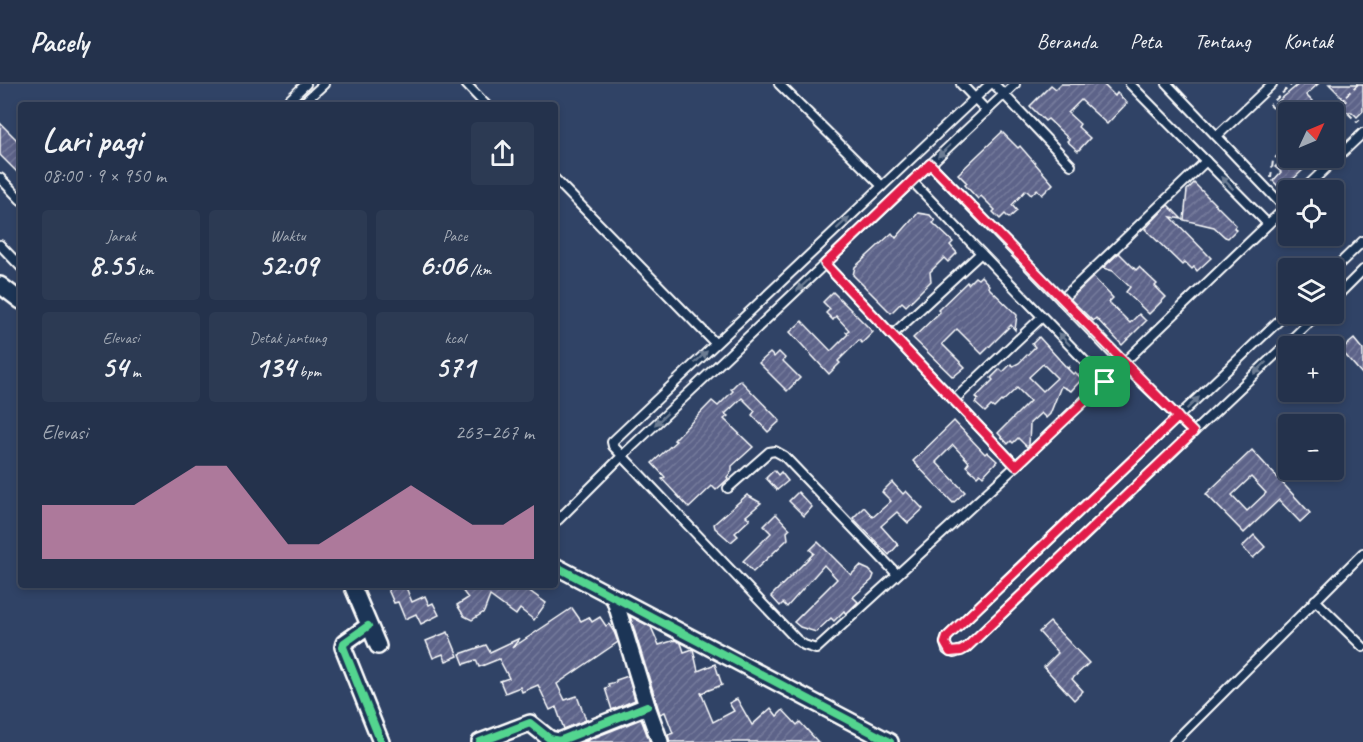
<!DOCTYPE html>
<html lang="id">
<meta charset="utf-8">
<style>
body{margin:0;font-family:Caveat,sans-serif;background:#2c3a53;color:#f1f3f6;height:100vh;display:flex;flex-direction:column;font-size:22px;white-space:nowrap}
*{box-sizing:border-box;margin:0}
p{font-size:20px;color:#a3aab5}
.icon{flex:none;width:33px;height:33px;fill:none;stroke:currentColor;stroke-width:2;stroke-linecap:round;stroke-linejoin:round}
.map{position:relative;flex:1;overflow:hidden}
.drawer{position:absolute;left:18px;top:18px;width:540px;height:486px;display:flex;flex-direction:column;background:#24324c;border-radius:6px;box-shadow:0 3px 9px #0003,0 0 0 2px #414d64}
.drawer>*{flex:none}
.needle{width:39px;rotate:46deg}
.fabs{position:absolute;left:1278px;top:18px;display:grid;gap:12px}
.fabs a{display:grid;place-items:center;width:66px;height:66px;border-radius:6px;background:#24324c;box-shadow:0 3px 9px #0003,0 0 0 2px #414d64;font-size:30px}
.pin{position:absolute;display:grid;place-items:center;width:51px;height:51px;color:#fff;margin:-26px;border-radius:12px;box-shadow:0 3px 9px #0006}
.round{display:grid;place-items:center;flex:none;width:63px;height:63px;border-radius:6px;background:#2c3a53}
.summary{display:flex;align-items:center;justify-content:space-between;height:102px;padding:0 24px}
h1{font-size:33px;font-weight:600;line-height:45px}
.figures{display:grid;grid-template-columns:repeat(3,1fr);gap:9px;height:102px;padding:6px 24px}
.figures div{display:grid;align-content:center;border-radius:6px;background:#2c3a53;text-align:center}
.figures b{font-size:30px;font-weight:600}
.figures small{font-size:16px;font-weight:400}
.figures p{font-size:16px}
.chart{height:168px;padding:12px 24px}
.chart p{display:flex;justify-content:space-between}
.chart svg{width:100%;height:108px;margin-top:6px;fill:#e797bd;opacity:.7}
header{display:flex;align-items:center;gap:36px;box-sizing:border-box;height:84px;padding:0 30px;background:#24324c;border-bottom:2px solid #414d64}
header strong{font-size:28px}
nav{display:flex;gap:33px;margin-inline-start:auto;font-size:21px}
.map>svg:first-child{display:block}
.building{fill:url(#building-hatch);stroke:#fff;stroke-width:1.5;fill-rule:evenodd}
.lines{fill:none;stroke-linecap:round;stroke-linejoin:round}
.service-casing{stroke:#fff;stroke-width:12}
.minor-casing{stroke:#fff;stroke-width:20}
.path{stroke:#fff;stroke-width:2;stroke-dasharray:6 4.5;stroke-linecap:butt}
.service{stroke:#1d3557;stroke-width:8}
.minor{stroke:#1d3557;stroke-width:15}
.cycleway-casing{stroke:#1d3557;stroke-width:11}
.cycleway{stroke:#53d58f;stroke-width:8}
.oneway{fill:#6c7c92}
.route-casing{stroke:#fff;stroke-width:12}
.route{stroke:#e11d48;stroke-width:8}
</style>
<header>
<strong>Pacely</strong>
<nav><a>Beranda</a><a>Peta</a><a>Tentang</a><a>Kontak</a></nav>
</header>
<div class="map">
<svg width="1363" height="658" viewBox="0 0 1363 658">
<defs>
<pattern id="building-hatch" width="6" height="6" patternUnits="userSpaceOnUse" patternTransform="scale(1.5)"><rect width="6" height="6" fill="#5d6389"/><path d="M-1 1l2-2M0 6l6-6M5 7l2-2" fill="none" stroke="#757a9b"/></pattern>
</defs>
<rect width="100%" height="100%" fill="#304366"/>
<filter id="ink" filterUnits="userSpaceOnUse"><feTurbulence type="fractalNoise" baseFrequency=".0167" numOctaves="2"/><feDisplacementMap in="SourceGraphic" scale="12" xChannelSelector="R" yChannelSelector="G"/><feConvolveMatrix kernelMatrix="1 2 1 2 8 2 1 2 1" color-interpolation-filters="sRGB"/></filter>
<g filter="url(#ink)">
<g class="building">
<path d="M1061,0H1103L1115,12L1117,9L1127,19L1107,40L1081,16L1068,29L1080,40L1078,43L1090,54L1078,67L1067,57L1069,55L1048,35L1045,37L1030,22L1051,1L1056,5Z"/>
<path d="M1299,0H1318L1306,11L1323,28H1283L1275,20Z"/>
<path d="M1329,0H1363V27L1357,33L1352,28H1334L1346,17Z"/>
<path d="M0,39L21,60V92L0,71Z"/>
<path d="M1002,48L1018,64L1020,62L1053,100L1042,111L1037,105L1031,111L1026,106L1012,121L1017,127L1009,134L1005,130L1000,135L993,128L995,126L981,112L978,115L965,101L967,99L958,90Z"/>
<path d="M1284,74H1300L1308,81L1282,106L1273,97L1281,88L1275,83Z"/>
<path d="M1194,99L1236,141L1234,144L1236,146L1228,154L1225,153L1214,143L1184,136L1187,106Z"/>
<path d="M1168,121L1182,135L1171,133L1211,174L1197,187L1194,183L1192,185L1185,178L1182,181L1145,145Z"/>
<path d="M918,129L930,131L935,137L933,139L953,158L950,161L957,169L948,178L944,174L930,188L931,197L906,222L902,218L891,229L853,191L855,183L892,149L896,154Z"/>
<path d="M1119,169L1136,186L1139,183L1157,200L1155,202L1166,213L1149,230L1126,208L1130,203L1113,187L1103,184Z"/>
<path d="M981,192L989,201L988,203L1017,231L1015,246L1011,241L982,270L957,245L942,260L965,283L953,293L913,254L940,228L938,226L967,198L968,200L975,193L978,195Z"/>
<path d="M1093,193L1113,214L1109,218L1130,239L1139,230L1146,237L1122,261L1096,234L1093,237L1070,215Z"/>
<path d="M833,208L873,248L862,259L859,256L838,277L840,279L829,290L790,248L802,237L831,267L848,250L846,248L849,246L836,232L833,236L826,229L830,225L823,218Z"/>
<path d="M1039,253L1067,284L1069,283L1068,285L1073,290L1075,288L1082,295L1071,307L1061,302L1050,330L1046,334L1041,329L1030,339L1029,361L1027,363L1018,354L1013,359L1011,357L1008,360L998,349L1030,317L1017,304L1002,318L1001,317L994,324L991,322L985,328L975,319L978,315L976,313L993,296L991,294L1000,285L1003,288L1011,280L1013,282L1019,279L1035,263L1032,260ZM1043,280L1057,294L1043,307L1029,293Z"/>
<path d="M1354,255L1363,266V291L1341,266Z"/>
<path d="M779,268L785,274L783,277L800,294L787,307L759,279L770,269L774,273Z"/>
<path d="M740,296L780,337L768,348L752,331L755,327L742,314L725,330L728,332L724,335L753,363L732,382V387L727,393L728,395L716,406L712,402L689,424L662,395L665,393L652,379L676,357L674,356L712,317L718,322L733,307L731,305Z"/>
<path d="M954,337L985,370L987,368L997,377L983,392L980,389L977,392L966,382L969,378L953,361L936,378L965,408L953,419L913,377Z"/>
<path d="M1252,366L1310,429L1300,438L1279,416L1244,449L1206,410ZM1251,393L1266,409L1247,427L1232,411Z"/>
<path d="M774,386L778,391L781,388L788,397L777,406L766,394Z"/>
<path d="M892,398L903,410L906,407L923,425L908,439L897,428L881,442L898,461L889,471L853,434L864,423L873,433L891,417L882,408Z"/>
<path d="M798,408L812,423L804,432L789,417Z"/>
<path d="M747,411L761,419L746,432L750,435L735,449L738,452L731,458L715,444L714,440Z"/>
<path d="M776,430L790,445L787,448L788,455L753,488L743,477L771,449L764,442Z"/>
<path d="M1254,451L1265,463L1253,474L1242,463Z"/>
<path d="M818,458L851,491L860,482L869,486L874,491L872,496L853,513L858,518L846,530L844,527L834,537L831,534L816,548L800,543L794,538L837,495L824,481L787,523L783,519L780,522L771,512L814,469L810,466Z"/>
<path d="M386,501H405L412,518L425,512L429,521L433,519L439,531L421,540L416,530L405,535L398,518L394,519Z"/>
<path d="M458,501H521L546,519L534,536L520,525L516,531L490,512L484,528L472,536L464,532L457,521L468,514Z"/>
<path d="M572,524L581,537L589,533L592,538L600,533L606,542L609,540L614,548L618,558L557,600L565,616L577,612L586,636L564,645L556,623L550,626L538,601L522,608L520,603L505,609L500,597L509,594L499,575L479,583L476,576L464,580L460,570L486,561L490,568L520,554L512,564Z"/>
<path d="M630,532L651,543L659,561L675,556L681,559L684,568L693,565L698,587L715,580L722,601L701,609L713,638L734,627L729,619L737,615L752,641L771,624L777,632L783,626L797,641L800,638L818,658H670L668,651L673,649L665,628L660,630Z"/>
<path d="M1050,538L1089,579L1072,595L1083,607L1074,616L1044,583L1058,569L1039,548Z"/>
<path d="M448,548L458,572L446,577L443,570L433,574L426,557Z"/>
<path d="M628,592L635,616L612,626L605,604L609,603L608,600L616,598V596Z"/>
<path d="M641,635L650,658H583Z"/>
</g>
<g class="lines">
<g class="service-casing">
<g id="service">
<path d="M466,0L486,21"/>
<path d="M779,0L882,102"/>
<path d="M961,0L987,27"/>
<path d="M990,0L612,358L613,362L797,556L804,561L816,565L1016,382L1288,121"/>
<path d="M994,0L1071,81"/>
<path d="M1130,0L1268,140"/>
<path d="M1167,0L1285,124"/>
<path d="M284,21L306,0"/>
<path d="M301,21L324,0"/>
<path d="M1217,52L1272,0"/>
<path d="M930,80L1123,280L1193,348"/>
<path d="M0,94L21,116"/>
<path d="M555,95L715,259"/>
<path d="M912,97L1105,298"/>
<path d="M1303,106L1363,49"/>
<path d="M0,161L21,183"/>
<path d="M825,180L1016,382"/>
<path d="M1334,185L1363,157"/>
<path d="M1334,215L1363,186"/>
<path d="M1061,216L1206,77"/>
<path d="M1288,228L947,553L945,559L947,566L954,569L966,564L1318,230"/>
<path d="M892,251L981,169"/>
<path d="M954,316L1042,233"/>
<path d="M728,404L769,368L775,367L784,372L897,490"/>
<path d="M558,436L623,371L1015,0"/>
<path d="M1315,516L1363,563"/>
<path d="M1174,658L1363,469"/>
</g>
</g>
<g class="minor-casing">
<g id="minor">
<path d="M0,201L21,217"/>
<path d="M555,482L890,658"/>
<path d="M352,501L378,562"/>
<path d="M614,513L647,622L660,658"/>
<path d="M368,542L344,559L343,563L381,658"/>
<path d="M480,658L530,639L550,655L559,657L647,622"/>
</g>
</g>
<g class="path">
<path d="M1358,0L1338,19L1357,38L1363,33"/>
<path d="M1288,39L1270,21L1292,0"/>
<path d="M1271,94L1273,76L1288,62"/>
</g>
<use href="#service" class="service"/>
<use href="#minor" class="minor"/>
<g class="cycleway-casing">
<g id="cycleway">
<path d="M555,482L890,658"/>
<path d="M368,542L344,559L343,563L381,658"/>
<path d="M480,658L530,639L550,655L559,657L647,622"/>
</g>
</g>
<use href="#cycleway" class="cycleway"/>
</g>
<defs><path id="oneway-solid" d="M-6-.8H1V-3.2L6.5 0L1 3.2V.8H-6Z" transform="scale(1.5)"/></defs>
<g class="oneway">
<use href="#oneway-solid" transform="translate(944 67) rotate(137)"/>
<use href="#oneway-solid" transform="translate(1227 99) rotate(-135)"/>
<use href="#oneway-solid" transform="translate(843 139) rotate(-43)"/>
<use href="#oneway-solid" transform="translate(803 201) rotate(137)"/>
<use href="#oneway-solid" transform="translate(1064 255) rotate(-134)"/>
<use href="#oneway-solid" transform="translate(701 273) rotate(-43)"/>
<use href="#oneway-solid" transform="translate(1260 284) rotate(136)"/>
<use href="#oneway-solid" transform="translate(1193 319) rotate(-44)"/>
<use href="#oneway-solid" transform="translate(661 335) rotate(137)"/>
</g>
</g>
<g class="lines" filter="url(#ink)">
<g class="route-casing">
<path id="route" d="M1105,298L1016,382L825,180L930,80L1178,333L947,553L945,559L950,568L961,567L966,564L1193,348L1123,280L1105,298"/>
</g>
<use href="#route" class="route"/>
</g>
</svg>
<div class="fabs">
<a><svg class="needle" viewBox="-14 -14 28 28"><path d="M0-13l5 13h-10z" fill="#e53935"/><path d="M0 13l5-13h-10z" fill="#a3aab5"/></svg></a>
<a><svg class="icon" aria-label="locate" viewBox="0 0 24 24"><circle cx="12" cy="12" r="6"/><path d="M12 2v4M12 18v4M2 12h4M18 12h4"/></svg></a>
<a><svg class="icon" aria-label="layers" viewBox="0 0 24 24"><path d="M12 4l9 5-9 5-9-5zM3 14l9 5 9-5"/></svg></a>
<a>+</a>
<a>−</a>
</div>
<div class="pin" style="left:1105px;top:298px;background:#1e9e55"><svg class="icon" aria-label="arrive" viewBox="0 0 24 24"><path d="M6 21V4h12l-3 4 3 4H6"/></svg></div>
<section class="drawer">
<div class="summary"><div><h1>Lari pagi</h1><p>08:00 · 9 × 950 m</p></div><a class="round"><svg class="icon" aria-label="share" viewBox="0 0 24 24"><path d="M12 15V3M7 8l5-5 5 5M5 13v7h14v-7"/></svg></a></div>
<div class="figures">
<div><p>Jarak</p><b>8.55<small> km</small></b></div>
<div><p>Waktu</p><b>52:09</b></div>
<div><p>Pace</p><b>6:06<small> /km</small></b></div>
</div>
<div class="figures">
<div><p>Elevasi</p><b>54<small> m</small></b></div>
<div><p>Detak jantung</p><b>134<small> bpm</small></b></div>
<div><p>kcal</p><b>571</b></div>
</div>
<div class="chart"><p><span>Elevasi</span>263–267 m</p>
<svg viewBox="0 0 160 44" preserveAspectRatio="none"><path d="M0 44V22L10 22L20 22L30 22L40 14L50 6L60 6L70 22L80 38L90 38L100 30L110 22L120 14L130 22L140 30L150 30L160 22V44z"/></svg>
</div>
</section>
</div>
